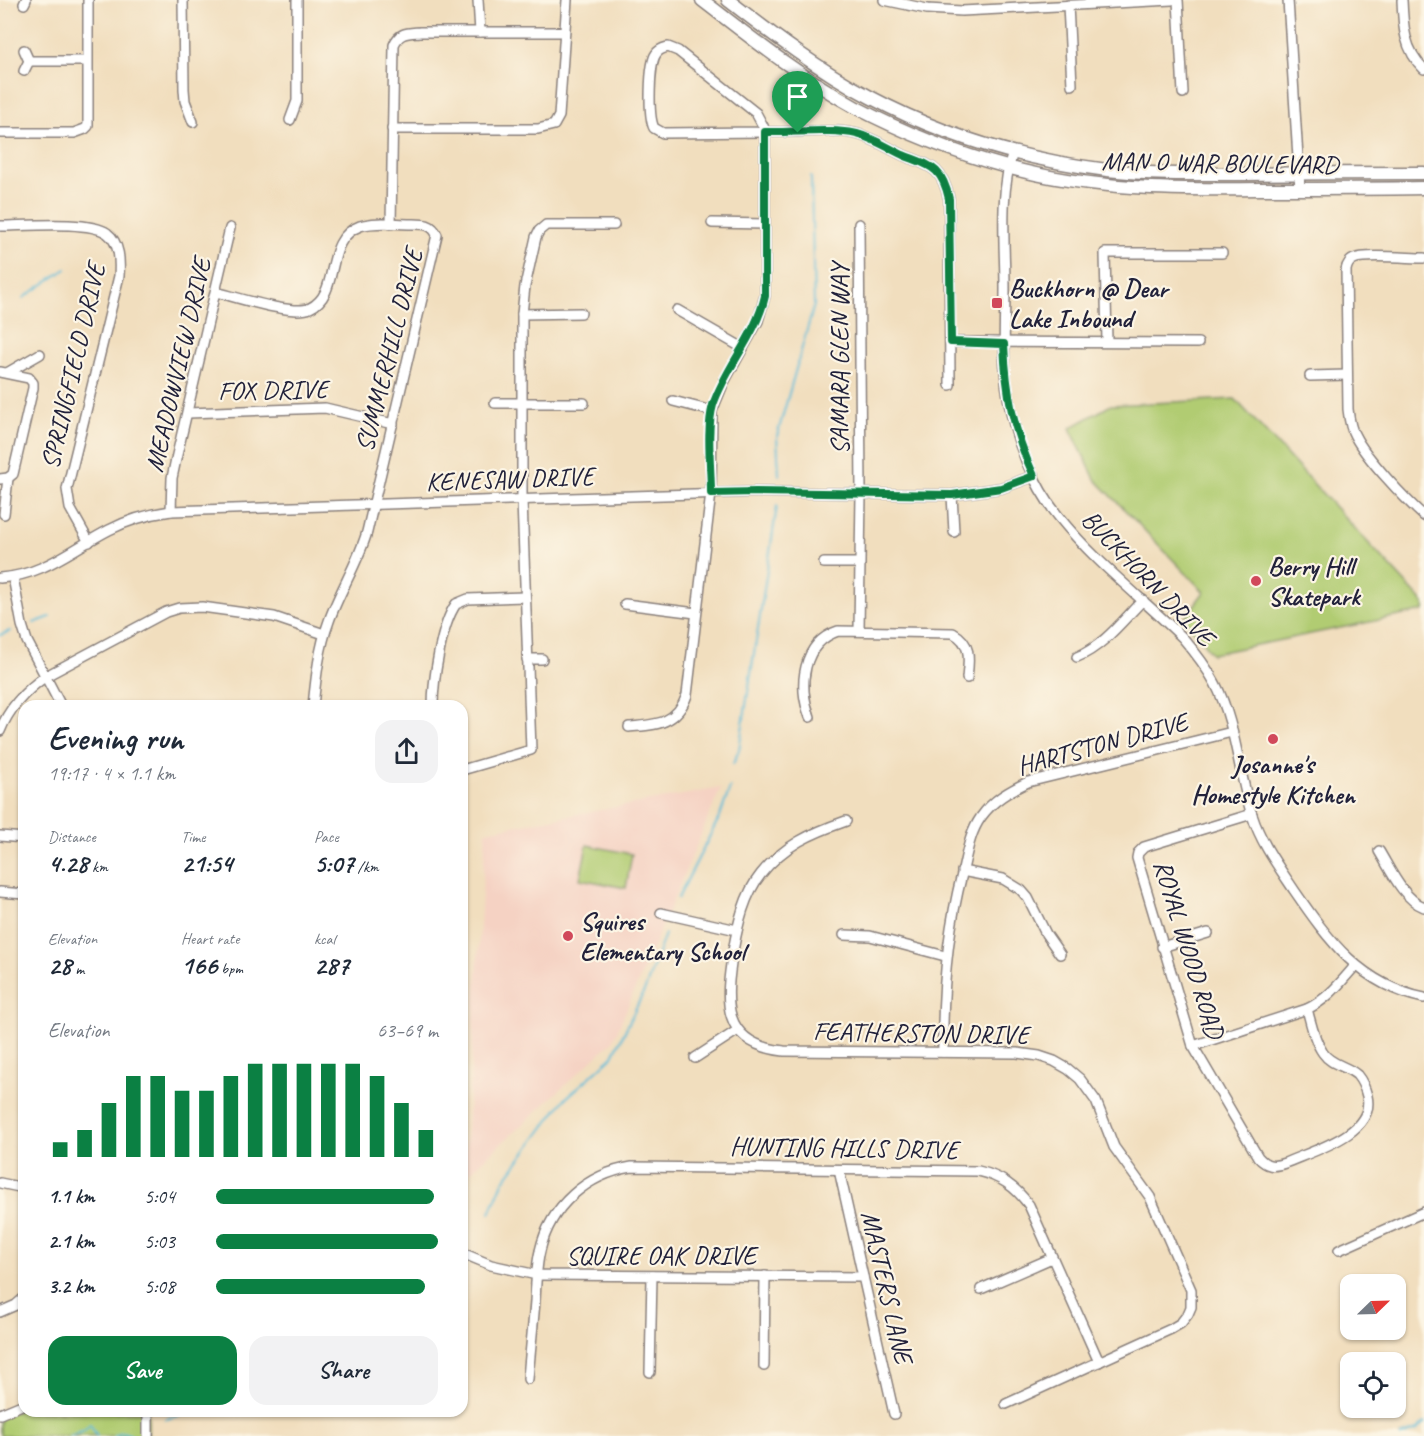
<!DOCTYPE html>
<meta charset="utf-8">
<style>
body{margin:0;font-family:Caveat,sans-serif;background:#f2f2f3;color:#1f2937;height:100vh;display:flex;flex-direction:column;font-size:22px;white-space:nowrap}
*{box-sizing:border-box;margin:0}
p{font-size:20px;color:#747a83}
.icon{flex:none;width:33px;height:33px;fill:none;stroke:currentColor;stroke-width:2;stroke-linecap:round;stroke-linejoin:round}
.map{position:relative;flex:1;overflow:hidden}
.details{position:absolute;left:18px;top:700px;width:450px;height:717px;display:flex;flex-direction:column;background:#fff;border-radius:18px;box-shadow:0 2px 4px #0004}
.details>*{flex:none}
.needle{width:39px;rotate:67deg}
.buttons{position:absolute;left:1340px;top:1274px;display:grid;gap:12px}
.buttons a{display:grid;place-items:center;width:66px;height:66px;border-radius:12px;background:#fff;box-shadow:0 2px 4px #0004;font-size:30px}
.pin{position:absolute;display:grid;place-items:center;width:51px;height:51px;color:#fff;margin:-62px -26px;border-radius:50% 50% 50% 0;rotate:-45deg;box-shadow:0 0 6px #0007}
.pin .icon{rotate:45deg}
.round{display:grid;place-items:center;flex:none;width:63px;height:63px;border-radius:18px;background:#f2f2f3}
.overview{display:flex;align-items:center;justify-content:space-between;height:102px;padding:0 30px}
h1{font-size:33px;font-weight:600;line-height:45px}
.metrics{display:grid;grid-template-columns:repeat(3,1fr);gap:9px;height:102px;padding:6px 30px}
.metrics div{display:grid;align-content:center}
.metrics b{font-size:26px;font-weight:600}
.metrics small{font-size:16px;font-weight:400}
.metrics p{font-size:16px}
.chart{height:168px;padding:12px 30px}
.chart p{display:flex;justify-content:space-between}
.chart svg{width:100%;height:108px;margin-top:6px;stroke:#0b8043;stroke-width:6}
.action{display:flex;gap:12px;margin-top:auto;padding:12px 30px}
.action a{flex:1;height:69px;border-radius:18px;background:#0b8043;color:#fff;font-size:24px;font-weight:600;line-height:69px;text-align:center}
.action a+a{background:#f2f2f3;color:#1f2937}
ul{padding:0 30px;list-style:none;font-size:20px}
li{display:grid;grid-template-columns:96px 72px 1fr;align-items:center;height:45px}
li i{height:15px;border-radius:8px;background:#0b8043}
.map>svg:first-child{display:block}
.built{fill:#f5d2c3}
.green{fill:#b1cc72;stroke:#6a7756;stroke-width:1.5}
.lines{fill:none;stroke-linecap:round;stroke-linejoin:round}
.stream{stroke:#5bbbd9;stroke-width:2}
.minor-casing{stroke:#8a807c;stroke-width:12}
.major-casing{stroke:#8a807c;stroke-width:15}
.minor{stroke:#fff;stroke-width:9}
.major{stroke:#fff;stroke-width:12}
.route-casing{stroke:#fff;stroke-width:12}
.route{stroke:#0b8043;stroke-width:8}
.poi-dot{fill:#d1495b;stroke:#fcf5e5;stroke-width:2}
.labels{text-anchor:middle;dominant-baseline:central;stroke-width:4.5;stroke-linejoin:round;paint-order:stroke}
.street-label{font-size:26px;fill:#22223b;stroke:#fcf5e5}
.poi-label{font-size:26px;font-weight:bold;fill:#22223b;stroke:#fcf5e5;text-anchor:start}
</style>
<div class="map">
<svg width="1424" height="1436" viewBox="0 0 1424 1436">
<rect width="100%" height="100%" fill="#fcf5e5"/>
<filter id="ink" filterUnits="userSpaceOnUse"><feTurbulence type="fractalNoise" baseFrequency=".0167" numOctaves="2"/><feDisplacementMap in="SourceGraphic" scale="12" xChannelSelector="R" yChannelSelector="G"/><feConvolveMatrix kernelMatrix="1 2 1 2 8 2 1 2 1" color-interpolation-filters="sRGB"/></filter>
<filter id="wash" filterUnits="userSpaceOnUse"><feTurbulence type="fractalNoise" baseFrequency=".008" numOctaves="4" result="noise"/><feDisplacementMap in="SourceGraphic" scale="24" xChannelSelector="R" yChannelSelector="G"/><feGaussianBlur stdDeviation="1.35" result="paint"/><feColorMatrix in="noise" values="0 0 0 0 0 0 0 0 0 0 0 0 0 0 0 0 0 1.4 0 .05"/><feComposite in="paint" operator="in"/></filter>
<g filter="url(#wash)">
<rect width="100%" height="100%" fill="#f1debe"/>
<path class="built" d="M721,788L613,1041L464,1178L486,831Z"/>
<g class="green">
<path d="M1235,399L1424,603V611L1212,654L1184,619L1204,592L1095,479L1070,428L1111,405Z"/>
<path d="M587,845L632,854L626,888L580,879Z"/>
<path d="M24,1409V1412H148V1436H0V1416Z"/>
</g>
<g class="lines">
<g class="stream">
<path d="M23,298L66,269"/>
<path d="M779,475L777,436L814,305L811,177"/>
<path d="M34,623L50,617"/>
<path d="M0,635L10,631"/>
<path d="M733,764L739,750L777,506"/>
<path d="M678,898L720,816L730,788"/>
<path d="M490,1213L503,1182L564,1100L613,1056L646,987L665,934"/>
<path d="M166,1419L192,1412"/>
<path d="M70,1436L84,1430L90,1424L97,1436"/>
<path d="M114,1436L122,1432L131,1435"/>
<path d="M1400,1436L1418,1430L1424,1423"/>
</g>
</g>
</g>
<g filter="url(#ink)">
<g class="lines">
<g class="minor-casing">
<g id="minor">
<path d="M183,0L184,89L185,101L193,122"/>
<path d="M478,0L480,32"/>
<path d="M884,0L927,9L962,11L1172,0"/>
<path d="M1178,0L1183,93"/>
<path d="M1288,0L1300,189"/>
<path d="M1402,0C1403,26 1404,50 1424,69"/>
<path d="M24,4L26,0"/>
<path d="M1068,5L1072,85"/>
<path d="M668,47L678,51L756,113L763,126L765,132L663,133L654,128C648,117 649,63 656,54C659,49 664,48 668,47Z"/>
<path d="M24,50L29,61L24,71"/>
<path d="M29,61H86"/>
<path d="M290,120L297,101V0"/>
<path d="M392,129H538L554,125L559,116L567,0"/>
<path d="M0,133H74L85,129L88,126V0"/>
<path d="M1013,152C999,195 1005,243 1005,288C1005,324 1002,361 1008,397C1015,439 1032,484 1059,517C1095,562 1142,598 1183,638C1195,652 1206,666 1215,683C1236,723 1238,772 1252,815C1261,843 1278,866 1294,890C1329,941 1361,985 1424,998"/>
<path d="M712,223L765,224"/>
<path d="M391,224L394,45C399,32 408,33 420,32H563"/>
<path d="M0,226C24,226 89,220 107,233C120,243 120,261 119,276L67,489L70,508L89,542"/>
<path d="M1424,258C1410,258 1364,254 1354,259C1349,261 1347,265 1346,270L1348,409C1349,418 1350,428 1355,436C1366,458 1405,499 1424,516"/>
<path d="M216,292C236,297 293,316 310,308C342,293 322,240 360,226C375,221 395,224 411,224C422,224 432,223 437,235L367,532C358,563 340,590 329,621C319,648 316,677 313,706"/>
<path d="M677,310L743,348"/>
<path d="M522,314L581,313"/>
<path d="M951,342L1198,343"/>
<path d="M1107,342L1105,253H1222"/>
<path d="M0,372L29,378L33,383V388L13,474L8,478L0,479"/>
<path d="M7,373L40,354"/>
<path d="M1310,376L1347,375"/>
<path d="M673,401L712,411"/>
<path d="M495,403H584"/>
<path d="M188,413L325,408L393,424"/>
<path d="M952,495L954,532"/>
<path d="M171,511L172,478L176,459L230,228"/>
<path d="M4,514L8,478"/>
<path d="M824,563H859"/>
<path d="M13,577L22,625L27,641L61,706"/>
<path d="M0,578C44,575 72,549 109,530C128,520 150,514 171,511L756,492L952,495L1001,488L1034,476"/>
<path d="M625,604L696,613"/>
<path d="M859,630L861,494L859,224"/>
<path d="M1077,657C1104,646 1123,620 1143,600"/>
<path d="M527,659H542"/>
<path d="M433,706C433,681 441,625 456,604L468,599L525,597"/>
<path d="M810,717C798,686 802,643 838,631L953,633C972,643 969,660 967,678"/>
<path d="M629,727C656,725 677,724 687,695L711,493L712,411L724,382L758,321L765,296V132C791,133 833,128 857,134C873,138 888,148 903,155C930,166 942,166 949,199L950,385"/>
<path d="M0,731C9,708 26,690 46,676L166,612L179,608L202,607L274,617L324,634"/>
<path d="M462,770L531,750L522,500V314L525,286L536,237L539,231L546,225H614"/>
<path d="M1252,814L1144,847L1138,853L1137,858L1193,1046L1258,1157C1267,1167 1274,1167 1285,1163C1312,1151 1376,1134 1367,1096C1365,1088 1362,1081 1357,1075C1347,1066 1331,1065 1323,1053C1314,1040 1311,1023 1307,1009"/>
<path d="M846,821C812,833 784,845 761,874C744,895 738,924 733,951C725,1000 720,1044 784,1051L1017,1053L1039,1056L1054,1061L1068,1069L1080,1079L1096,1101L1114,1147L1150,1197L1191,1290V1307L1188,1314L1181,1323L1171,1329L1006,1404"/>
<path d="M0,836L24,838"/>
<path d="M1379,851C1390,869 1403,899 1424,907"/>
<path d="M962,871L1003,879L1021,890L1028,898L1046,934L1060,954"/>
<path d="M0,892L24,894"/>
<path d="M661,913L737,930"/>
<path d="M844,935L870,936L945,956"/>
<path d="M1162,947L1208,933"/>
<path d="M1193,1046L1307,1009C1328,999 1340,983 1355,966"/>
<path d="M943,1052C942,991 947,933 962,874C967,854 969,834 981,817C993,800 1009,791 1028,782L1232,732"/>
<path d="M695,1058L738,1030"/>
<path d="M839,1170L894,1414"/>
<path d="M0,1183L24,1188"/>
<path d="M1339,1250L1424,1212"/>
<path d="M462,1253L491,1265L537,1275L863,1277"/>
<path d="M981,1289L1052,1258"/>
<path d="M0,1312L16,1305L24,1298"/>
<path d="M764,1366L765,1276"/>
<path d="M650,1372L652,1276"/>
<path d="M528,1379C530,1353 533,1327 535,1301C536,1285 536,1267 540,1251C550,1206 587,1174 632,1167L978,1171C1000,1176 1015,1186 1029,1205L1099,1362"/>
<path d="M0,1414L24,1404"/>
<path d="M148,1436V1412"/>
</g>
</g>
<g class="major-casing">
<g id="major">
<path d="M702,0C751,38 800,77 855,107C903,132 955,153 1007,167C1089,190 1175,190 1260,189C1315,189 1369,189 1424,188"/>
<path d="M728,0C773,35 819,70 870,97C943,136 1025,160 1107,170C1153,175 1200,174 1247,174C1306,173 1365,173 1424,173"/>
</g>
</g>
<use href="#minor" class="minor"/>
<use href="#major" class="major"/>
</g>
</g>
<g class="lines" filter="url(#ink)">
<g class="route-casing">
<path id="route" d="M765,132C792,133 831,128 857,134C873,138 888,148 903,155C930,166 942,166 949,199L951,342L1004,344C1006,392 1013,431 1034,476L1001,488L952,495L756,492L711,493C711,467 706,430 713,405C726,366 756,336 765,296Z"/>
</g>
<use href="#route" class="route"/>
</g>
<g class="poi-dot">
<rect x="991" y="297" width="12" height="12" rx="3"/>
<circle cx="1256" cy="581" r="6"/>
<circle cx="1273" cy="739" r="6"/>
<circle cx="568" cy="936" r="6"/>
</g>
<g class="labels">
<g class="street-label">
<text transform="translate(1220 163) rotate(1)">MAN O WAR BOULEVARD</text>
<text transform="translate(389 350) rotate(-76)">SUMMERHILL DRIVE</text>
<text transform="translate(839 359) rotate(-90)">SAMARA GLEN WAY</text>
<text transform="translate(178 365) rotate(-77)">MEADOWVIEW DRIVE</text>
<text transform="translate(73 366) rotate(-77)">SPRINGFIELD DRIVE</text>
<text transform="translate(273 390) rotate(-1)">FOX DRIVE</text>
<text transform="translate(510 479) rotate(-2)">KENESAW DRIVE</text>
<text transform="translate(1148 578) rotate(46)">BUCKHORN DRIVE</text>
<text transform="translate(1102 744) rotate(-15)">HARTSTON DRIVE</text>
<text transform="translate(1189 949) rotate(73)">ROYAL WOOD ROAD</text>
<text transform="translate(921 1033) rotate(1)">FEATHERSTON DRIVE</text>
<text transform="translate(844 1148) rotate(1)">HUNTING HILLS DRIVE</text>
<text x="661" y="1255">SQUIRE OAK DRIVE</text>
<text transform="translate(887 1287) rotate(77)">MASTERS LANE</text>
</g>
<g class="poi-label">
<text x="1009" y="288">Buckhorn @ Dear<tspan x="1009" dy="30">Lake Inbound</tspan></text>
<text x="1268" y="566">Berry Hill<tspan x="1268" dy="30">Skatepark</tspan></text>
<text x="1273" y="764" text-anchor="middle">Josanne's<tspan x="1273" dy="30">Homestyle Kitchen</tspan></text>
<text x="580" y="921">Squires<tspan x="580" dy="30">Elementary School</tspan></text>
</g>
</g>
</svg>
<div class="buttons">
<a><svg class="needle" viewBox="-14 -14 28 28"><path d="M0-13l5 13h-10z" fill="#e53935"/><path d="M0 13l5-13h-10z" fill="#747a83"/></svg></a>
<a><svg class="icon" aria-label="locate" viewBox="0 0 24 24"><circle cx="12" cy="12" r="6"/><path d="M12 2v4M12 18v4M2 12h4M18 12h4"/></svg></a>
</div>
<div class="pin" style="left:798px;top:133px;background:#1e9e55"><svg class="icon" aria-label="arrive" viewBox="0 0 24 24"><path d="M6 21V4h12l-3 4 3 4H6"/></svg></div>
<section class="details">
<div class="overview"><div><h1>Evening run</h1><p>19:17 · 4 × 1.1 km</p></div><a class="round"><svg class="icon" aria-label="share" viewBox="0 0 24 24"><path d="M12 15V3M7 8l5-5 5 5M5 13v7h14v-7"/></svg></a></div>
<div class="metrics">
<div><p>Distance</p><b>4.28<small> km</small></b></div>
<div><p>Time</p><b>21:54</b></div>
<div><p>Pace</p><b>5:07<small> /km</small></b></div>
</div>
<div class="metrics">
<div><p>Elevation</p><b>28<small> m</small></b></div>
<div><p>Heart rate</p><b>166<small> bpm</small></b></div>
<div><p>kcal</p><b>287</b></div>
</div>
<div class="chart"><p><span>Elevation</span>63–69 m</p>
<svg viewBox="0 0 160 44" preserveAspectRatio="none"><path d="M5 44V38M15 44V33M25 44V22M35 44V11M45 44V11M55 44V17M65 44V17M75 44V11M85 44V6M95 44V6M105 44V6M115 44V6M125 44V6M135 44V11M145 44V22M155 44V33"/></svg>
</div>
<ul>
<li><b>1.1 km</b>5:04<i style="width:98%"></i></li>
<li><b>2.1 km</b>5:03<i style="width:100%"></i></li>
<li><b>3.2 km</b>5:08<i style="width:94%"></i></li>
</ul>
<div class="action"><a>Save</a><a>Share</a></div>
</section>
</div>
